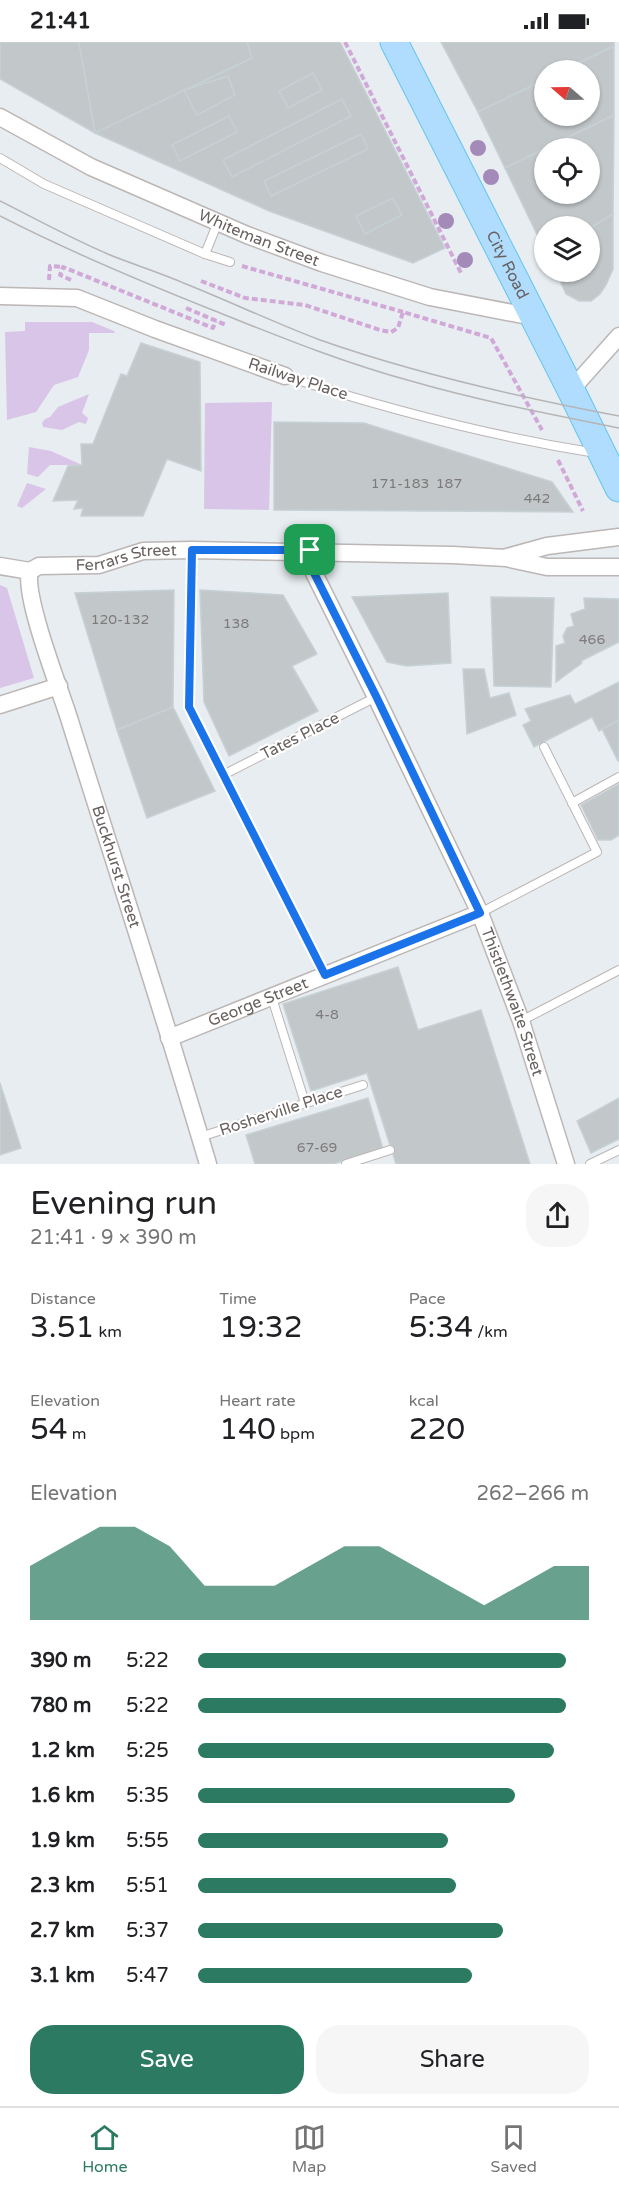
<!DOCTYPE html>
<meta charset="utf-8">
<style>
body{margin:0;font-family:"Varela Round",sans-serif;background:#f6f6f6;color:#202124;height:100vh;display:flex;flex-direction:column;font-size:22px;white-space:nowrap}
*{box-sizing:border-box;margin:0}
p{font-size:20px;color:#757577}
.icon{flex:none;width:33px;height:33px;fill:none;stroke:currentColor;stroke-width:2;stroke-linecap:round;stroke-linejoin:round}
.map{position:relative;height:1122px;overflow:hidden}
.panel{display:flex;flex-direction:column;background:#fff;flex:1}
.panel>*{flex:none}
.needle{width:39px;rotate:290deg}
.tools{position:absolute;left:534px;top:18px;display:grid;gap:12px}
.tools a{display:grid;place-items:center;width:66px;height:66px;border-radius:50%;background:#fff;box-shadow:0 2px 4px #0004;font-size:30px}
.pin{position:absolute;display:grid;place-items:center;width:51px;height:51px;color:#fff;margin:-26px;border-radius:12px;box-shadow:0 3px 9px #0006}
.round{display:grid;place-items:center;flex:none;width:63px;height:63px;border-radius:24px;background:#f6f6f6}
.summary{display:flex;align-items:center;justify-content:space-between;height:102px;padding:0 30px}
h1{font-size:33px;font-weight:600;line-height:45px}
.metrics{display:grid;grid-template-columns:repeat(3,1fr);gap:9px;height:102px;padding:6px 30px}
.metrics div{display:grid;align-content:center}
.metrics b{font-size:30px;font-weight:600}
.metrics small{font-size:16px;font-weight:400}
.metrics p{font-size:16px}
.chart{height:168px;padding:12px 30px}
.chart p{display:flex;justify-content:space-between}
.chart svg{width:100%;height:108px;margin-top:6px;fill:#2b7a61;opacity:.7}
.button{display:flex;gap:12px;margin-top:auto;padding:12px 30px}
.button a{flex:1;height:69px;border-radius:24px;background:#2b7a61;color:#fff;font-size:24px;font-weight:600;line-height:69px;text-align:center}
.button a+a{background:#f6f6f6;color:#202124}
ul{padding:0 30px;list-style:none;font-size:20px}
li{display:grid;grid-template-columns:96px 72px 1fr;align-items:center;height:45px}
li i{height:15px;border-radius:8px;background:#2b7a61}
.status{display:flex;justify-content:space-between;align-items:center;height:42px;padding:0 30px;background:#fff;direction:ltr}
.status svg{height:16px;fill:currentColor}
.menu{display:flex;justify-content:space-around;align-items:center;height:84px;border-top:2px solid #e0e0e0;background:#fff;font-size:16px;color:#757577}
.menu a{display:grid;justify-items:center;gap:3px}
.menu .active{color:#2b7a61}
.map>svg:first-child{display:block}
.green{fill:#d9c5e7}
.building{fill:#c2c8ca;stroke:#c6d1d5;stroke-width:1.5}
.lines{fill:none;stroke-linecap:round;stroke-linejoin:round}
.lane-casing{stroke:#bcb6b5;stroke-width:10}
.street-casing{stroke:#bcb6b5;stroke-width:19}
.primary-casing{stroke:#62c5ef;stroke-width:29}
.path{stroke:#d1a9d9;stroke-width:4;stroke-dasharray:6 3;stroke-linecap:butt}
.lane{stroke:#fff;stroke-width:8}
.street{stroke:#fff;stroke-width:16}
.primary{stroke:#b0ddfe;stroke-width:27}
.tram{stroke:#b6b4b4;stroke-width:1.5}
.tree{fill:#a48ab9}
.route-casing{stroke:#fff;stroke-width:12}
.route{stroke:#1a73e8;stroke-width:8}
.labels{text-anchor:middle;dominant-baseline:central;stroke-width:4.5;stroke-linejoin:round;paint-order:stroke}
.number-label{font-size:14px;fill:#7e7a7a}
.street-label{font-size:16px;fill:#68605f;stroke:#fff}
</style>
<div class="status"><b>21:41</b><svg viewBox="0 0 49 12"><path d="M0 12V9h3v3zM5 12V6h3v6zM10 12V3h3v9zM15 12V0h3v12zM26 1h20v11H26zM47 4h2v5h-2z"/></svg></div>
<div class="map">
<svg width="619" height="1122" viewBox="0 0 619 1122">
<rect width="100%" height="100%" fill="#e8edf1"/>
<g class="green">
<path d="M25,280H92L114,289L115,291H89V308L78,335L54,343L36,370L7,378L5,290L25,289Z"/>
<path d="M89,352L82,371L88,376L86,382L79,380L62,388L43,385L42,381L45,377L50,375L58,365Z"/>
<path d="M272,360L269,468L204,467L205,361Z"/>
<path d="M29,405L51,409L82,423H50L38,435L27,432Z"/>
<path d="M27,441L46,447L22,466L17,464Z"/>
<path d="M0,543L7,546L34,636L0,646Z"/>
</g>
<g class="building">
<path d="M0,0H340L445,206L413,221L269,169L95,91L0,37Z"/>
<path d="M80,0H247L252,16L95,91L79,1Z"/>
<path d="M441,0H614V4L564,28H544V38L478,70Z"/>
<path d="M614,4V73L505,126L478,70L544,38V74H590V28H564Z"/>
<path d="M313,31L322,48L288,66L279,49Z"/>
<path d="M228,34L235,53L197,73L184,48Z"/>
<path d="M342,57L351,74L232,135L223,118Z"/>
<path d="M614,73L613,172L590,186L544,184V207L505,126L544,107V152H590V106H546Z"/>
<path d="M229,74L237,90L180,119L172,103Z"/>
<path d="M361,92L368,107L271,154L264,139Z"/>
<path d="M393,156L402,173L365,192L356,174Z"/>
<path d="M613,172V227L606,243L600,252L591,259H579L566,252L556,230H590V186Z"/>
<path d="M141,301L200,320L201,429L167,417L143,474H81L83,466L74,467L78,458L53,459L68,424L82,423L81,402H93L121,332L127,334Z"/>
<path d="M274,380L364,381L552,440L573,470L274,468Z"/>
<path d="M174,548L173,665L117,688L75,551Z"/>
<path d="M200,548L283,553L317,612L292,624L318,669L229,714L204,660Z"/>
<path d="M448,551L451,621L407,624L387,620L352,555Z"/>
<path d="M491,555L554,556L551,645L494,644Z"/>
<path d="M584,556L619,557V600L581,619L582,621L556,640V604L565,601L563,594L567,586L574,584L571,572L585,567Z"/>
<path d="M463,627H484L490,656L509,651L516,673L467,692Z"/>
<path d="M619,640V678L599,689L592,675L534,705L523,683L531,679L525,667L570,653L575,662Z"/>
<path d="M173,665L215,749L147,776L117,688Z"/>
<path d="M619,678V718L618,719L602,687Z"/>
<path d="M619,742V793L611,798H598L581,763Z"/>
<path d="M398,925L418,988L481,968L530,1122H396L367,1031L311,1049L283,962Z"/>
<path d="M0,1041L21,1106L0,1113Z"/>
<path d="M368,1056L383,1107L333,1122H255L246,1093Z"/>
<path d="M619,1056V1097L591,1111L577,1079Z"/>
</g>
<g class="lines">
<g class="lane-casing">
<g id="lane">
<path d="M0,116L44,142L205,212L230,220"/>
<path d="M205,212L218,180"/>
<path d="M285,334C386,367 490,394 596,411"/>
<path d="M192,508L189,665L325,933"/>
<path d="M223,733L376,655"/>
<path d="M572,761L619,735"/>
<path d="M480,871L597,810L544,705"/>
<path d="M272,956L305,1061"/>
<path d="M521,979L619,928"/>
<path d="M200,1095L363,1043"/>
<path d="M346,1122L390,1108"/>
<path d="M590,1122L619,1108"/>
</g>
</g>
<g class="street-casing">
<g id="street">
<path id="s1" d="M0,75L91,125L247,193L322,221L430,255L533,275"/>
<path d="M0,254L77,256L155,287L285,334"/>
<path d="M571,348L619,294"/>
<path id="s2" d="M311,509L314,531L376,655L480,871L521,979L566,1122"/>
<path d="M507,515L547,504L619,495"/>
<path id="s3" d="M0,524L30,529L39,524L99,523L143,509L192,508L453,513L506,516L547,525H619"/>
<path id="s4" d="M30,529C23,553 59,645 68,673C115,823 164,972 208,1122"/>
<path d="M0,663L59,644"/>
<path id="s5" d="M169,996L480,871"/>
</g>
</g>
<g class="primary-casing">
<g id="primary">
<path id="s6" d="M394,0L571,348L619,446"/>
</g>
</g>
<g class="path">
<path d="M345,0L461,231"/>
<path d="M242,224L403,270"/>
<path d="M49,238L50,224L63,225"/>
<path d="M71,238L60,233L63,225L213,286L216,279"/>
<path d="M201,239L245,256L305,263L380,288L391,290L398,286L403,270L491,296L542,388"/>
<path d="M186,266L226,283"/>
<path d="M558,418L583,469"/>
</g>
<use href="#lane" class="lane"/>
<use href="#street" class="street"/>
<use href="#primary" class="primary"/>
<g class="tram">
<path d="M0,159C36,177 72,197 110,213C135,223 161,231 186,242C231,260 275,281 320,298C417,332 518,355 619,374"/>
<path d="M0,174C70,210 142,240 215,269C280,295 344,321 411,339C480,359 549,372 619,386"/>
</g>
</g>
<g class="tree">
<circle cx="478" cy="106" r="8"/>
<circle cx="491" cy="135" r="8"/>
<circle cx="446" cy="179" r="8"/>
<circle cx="465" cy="218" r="8"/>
</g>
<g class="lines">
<g class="route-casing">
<path id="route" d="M192,508H310L314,531L376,654L480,871L325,933L189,665Z"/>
</g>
<use href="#route" class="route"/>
</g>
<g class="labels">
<g class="number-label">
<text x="400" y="441">171-183</text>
<text x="449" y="441">187</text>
<text x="537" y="456">442</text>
<text x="120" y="577">120-132</text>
<text x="236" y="581">138</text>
<text x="592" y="597">466</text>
<text x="327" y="972">4-8</text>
<text x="317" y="1105">67-69</text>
</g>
<g class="street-label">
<text stroke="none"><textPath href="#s1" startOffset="286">Whiteman Street</textPath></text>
<text stroke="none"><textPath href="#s6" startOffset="250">City Road</textPath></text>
<text transform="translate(298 337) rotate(18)">Railway Place</text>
<text stroke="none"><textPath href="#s3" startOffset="129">Ferrars Street</textPath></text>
<text transform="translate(300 694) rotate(-27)">Tates Place</text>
<text stroke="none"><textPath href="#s4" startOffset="309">Buckhurst Street</textPath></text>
<text stroke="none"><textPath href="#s2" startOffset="495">Thistlethwaite Street</textPath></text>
<text stroke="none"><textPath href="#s5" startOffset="96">George Street</textPath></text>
<text transform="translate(281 1069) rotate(-18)">Rosherville Place</text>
</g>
</g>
</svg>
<div class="tools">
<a><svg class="needle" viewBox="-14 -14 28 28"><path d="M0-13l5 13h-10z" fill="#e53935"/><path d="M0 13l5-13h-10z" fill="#757577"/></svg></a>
<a><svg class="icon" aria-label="locate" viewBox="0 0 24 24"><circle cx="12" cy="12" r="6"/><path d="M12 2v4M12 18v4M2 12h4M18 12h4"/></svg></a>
<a><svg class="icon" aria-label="layers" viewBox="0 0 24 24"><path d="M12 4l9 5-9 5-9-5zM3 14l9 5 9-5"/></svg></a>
</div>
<div class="pin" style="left:310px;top:508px;background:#1e9e55"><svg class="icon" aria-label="arrive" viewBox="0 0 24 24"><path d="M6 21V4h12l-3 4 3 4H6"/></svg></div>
</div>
<section class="panel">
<div class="summary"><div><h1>Evening run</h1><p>21:41 · 9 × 390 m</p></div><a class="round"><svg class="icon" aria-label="share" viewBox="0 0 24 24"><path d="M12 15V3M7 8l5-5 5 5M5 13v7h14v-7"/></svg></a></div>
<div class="metrics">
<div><p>Distance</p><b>3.51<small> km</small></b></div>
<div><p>Time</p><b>19:32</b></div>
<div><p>Pace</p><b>5:34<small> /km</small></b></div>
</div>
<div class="metrics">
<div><p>Elevation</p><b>54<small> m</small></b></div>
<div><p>Heart rate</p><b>140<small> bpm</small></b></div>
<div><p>kcal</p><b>220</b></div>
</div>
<div class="chart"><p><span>Elevation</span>262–266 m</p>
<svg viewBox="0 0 160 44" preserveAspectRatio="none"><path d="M0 44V22L10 14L20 6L30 6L40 14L50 30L60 30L70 30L80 22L90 14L100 14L110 22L120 30L130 38L140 30L150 22L160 22V44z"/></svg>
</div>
<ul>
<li><b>390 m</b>5:22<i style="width:94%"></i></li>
<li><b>780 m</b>5:22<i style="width:94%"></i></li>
<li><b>1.2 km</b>5:25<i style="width:91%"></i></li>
<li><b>1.6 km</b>5:35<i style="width:81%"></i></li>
<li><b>1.9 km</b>5:55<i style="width:64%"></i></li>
<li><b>2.3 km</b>5:51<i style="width:66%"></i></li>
<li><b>2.7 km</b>5:37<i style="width:78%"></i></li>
<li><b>3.1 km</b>5:47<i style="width:70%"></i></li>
</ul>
<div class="button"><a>Save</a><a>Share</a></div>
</section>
<nav class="menu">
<a class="active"><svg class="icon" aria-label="home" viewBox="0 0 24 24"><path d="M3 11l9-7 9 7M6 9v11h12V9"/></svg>Home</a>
<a><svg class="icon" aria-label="map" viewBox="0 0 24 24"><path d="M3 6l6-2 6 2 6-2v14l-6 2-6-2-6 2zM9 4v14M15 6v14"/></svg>Map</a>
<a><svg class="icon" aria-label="saved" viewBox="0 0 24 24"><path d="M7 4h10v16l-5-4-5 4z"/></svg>Saved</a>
</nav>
